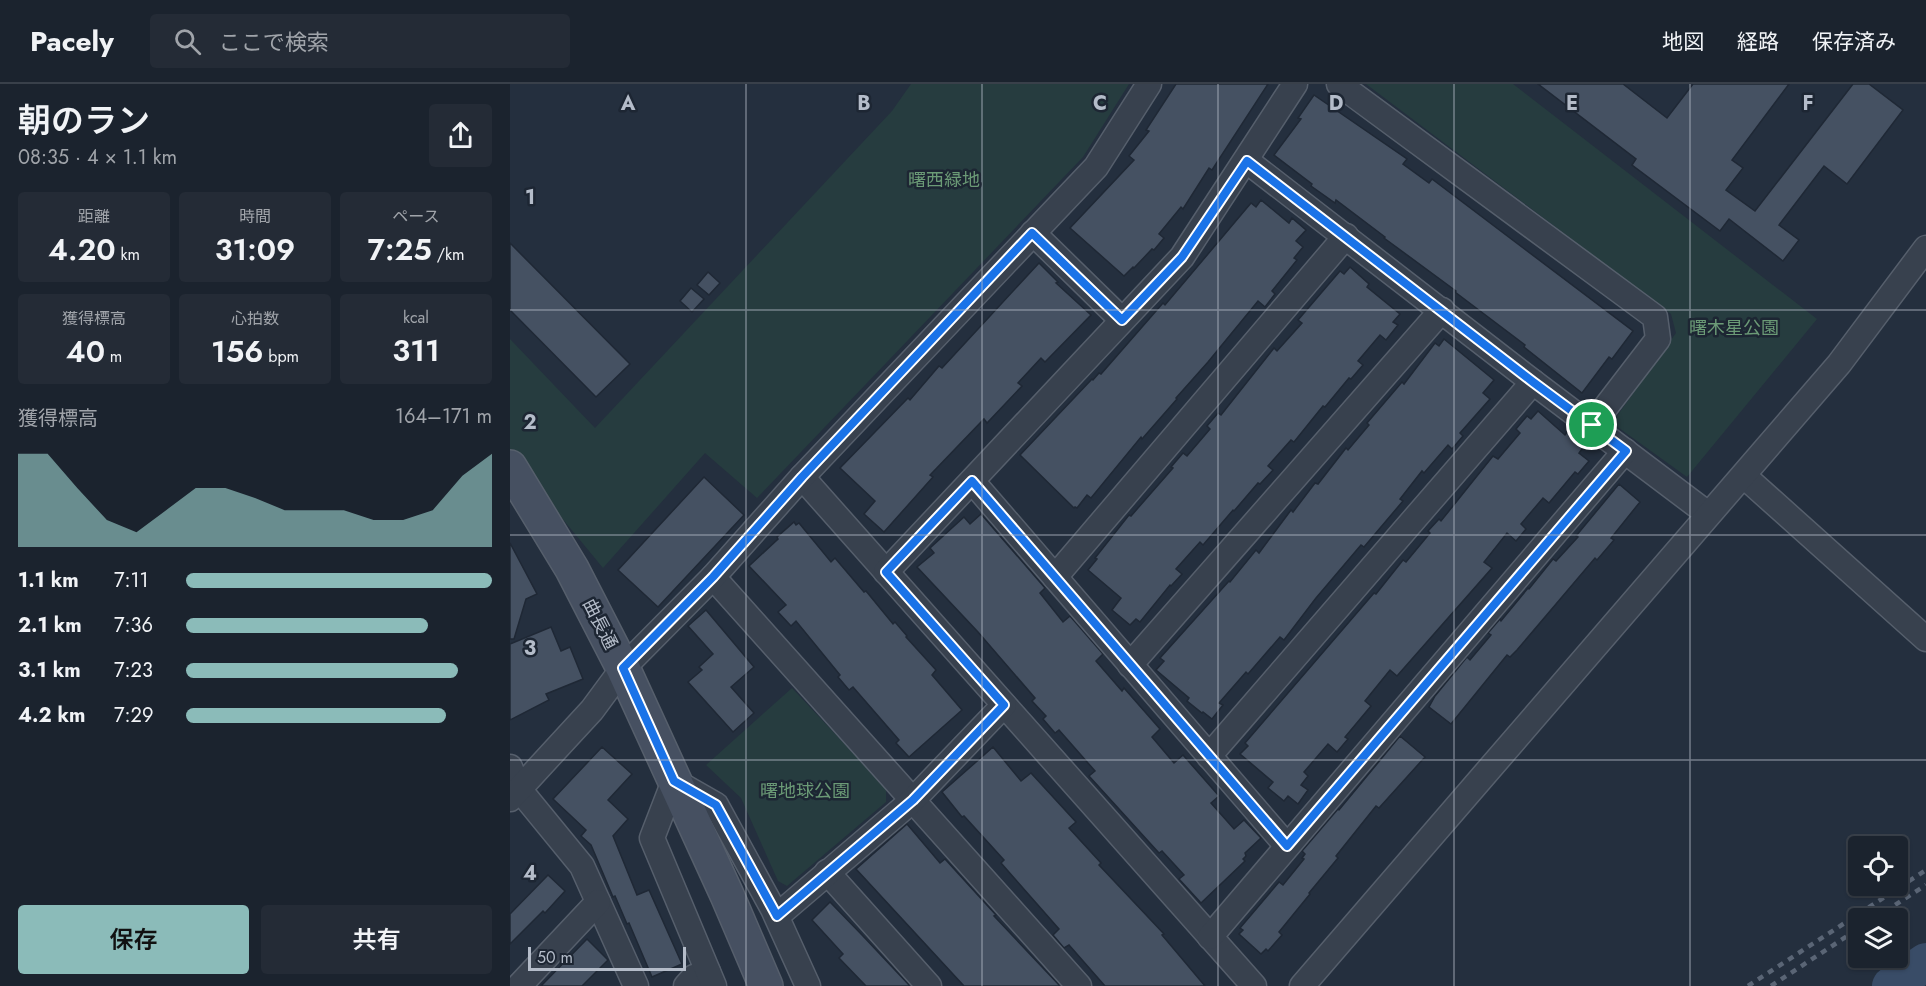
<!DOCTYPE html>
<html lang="ja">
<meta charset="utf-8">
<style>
body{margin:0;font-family:Jost,"Noto Sans JP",sans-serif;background:#242b36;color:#f1f3f6;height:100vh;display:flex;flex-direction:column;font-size:22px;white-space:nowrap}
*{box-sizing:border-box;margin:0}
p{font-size:20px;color:#a0a4aa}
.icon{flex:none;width:33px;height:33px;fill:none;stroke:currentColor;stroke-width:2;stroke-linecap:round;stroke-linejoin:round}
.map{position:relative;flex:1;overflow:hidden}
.sheet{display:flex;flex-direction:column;background:#1b232e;width:510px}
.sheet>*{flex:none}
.fabs{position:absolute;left:1338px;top:752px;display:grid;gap:12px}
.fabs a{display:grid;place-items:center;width:60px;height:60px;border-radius:6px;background:#1b232e;box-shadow:0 2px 4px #0004,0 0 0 2px #39404a;font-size:30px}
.scale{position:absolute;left:18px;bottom:15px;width:158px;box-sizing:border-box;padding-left:6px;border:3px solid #b4bcc9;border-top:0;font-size:16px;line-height:21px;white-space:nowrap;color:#b4bcc9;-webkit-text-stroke:4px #1d2633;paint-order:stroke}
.pin{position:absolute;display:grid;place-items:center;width:51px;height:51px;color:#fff;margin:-26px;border:3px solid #fff;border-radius:50%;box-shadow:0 2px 6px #0007}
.round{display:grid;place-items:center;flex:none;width:63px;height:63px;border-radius:6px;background:#242b36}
.headline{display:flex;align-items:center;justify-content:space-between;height:102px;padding:0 18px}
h1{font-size:33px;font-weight:600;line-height:45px}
.figures{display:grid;grid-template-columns:repeat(3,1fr);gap:9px;height:102px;padding:6px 18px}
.figures div{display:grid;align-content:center;border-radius:6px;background:#242b36;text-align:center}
.figures b{font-size:30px;font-weight:600}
.figures small{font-size:16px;font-weight:400}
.figures p{font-size:16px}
.chart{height:168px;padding:12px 18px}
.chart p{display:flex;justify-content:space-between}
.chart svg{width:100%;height:108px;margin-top:6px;fill:#8bbbb9;opacity:.7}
.cta{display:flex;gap:12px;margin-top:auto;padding:12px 18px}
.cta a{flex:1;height:69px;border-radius:6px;background:#8bbbb9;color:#111;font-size:24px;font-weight:600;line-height:69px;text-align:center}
.cta a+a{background:#242b36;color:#f1f3f6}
ul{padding:0 18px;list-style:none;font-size:20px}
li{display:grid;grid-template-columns:96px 72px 1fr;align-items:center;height:45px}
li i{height:15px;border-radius:8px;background:#8bbbb9}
header{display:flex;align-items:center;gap:36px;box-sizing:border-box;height:84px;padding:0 30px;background:#1b232e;border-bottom:2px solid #39404a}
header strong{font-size:28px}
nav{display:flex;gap:33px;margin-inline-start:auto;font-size:21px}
.search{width:420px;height:54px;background:#242b36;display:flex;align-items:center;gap:15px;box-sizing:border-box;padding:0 21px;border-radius:6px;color:#a0a4aa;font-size:22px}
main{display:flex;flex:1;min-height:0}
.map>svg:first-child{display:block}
.green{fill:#263c3f}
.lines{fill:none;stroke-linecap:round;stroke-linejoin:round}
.river{stroke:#394c67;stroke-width:38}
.building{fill:#455162;stroke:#1f2835;stroke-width:1.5}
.street-casing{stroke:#565f6c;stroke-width:27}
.secondary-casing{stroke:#565f6c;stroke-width:36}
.street{stroke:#38414e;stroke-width:24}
.secondary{stroke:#465061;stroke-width:33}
.rail{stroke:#5a6575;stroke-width:4.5;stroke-dasharray:6 6;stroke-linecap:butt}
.route-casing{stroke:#fff;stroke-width:12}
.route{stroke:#1a73e8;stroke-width:8}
.grid{fill:none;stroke:#b4bcc9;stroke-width:1.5;stroke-opacity:0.55}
.labels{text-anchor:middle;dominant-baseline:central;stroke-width:5;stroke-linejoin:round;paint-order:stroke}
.park-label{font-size:18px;fill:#6b9a76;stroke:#1d2633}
.street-label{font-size:18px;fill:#b4bcc9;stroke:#1d2633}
.grid-label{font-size:20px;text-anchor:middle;font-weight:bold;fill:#b4bcc9;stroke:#1d2633;stroke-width:5;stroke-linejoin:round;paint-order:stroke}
</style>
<header>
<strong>Pacely</strong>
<div class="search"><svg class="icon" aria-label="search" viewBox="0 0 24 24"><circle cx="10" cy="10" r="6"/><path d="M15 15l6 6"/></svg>ここで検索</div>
<nav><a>地図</a><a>経路</a><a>保存済み</a></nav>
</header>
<main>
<section class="sheet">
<div class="headline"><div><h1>朝のラン</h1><p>08:35 · 4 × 1.1 km</p></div><a class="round"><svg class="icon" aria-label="share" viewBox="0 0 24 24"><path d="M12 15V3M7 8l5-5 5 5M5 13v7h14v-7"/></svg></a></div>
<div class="figures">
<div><p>距離</p><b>4.20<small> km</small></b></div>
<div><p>時間</p><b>31:09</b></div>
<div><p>ペース</p><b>7:25<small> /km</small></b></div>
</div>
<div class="figures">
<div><p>獲得標高</p><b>40<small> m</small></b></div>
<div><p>心拍数</p><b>156<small> bpm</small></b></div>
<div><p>kcal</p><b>311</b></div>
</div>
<div class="chart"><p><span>獲得標高</span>164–171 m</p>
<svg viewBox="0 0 160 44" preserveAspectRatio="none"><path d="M0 44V6L10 6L20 20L30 33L40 38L50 29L60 20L70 20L80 24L90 29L100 29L110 29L120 33L130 33L140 29L150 15L160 6V44z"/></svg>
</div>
<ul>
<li><b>1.1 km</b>7:11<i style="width:100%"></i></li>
<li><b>2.1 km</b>7:36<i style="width:79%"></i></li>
<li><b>3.1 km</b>7:23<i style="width:89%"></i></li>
<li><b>4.2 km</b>7:29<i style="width:85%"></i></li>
</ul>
<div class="cta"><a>保存</a><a>共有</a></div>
</section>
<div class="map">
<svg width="1416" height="902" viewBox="0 0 1416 902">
<rect width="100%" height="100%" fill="#242f3e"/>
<g class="green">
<path d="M401,0H619L573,73L247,414L195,369L93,484L0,371V255L85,344L382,27Z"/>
<path d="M856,0H1003L1307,235L1177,393L1102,339L1166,249L1161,230Z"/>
<path d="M282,604L376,704V718L277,802L268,797L231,714L196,681Z"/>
</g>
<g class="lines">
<path class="river" d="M1381,902L1416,878"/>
</g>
<g class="building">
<path d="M666,0H758L702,86L699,84L673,125L671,123L649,150L654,154L644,166L642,165L624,184L623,183L614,192L560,144L624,76L619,72L639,47L636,46Z"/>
<path d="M1028,0H1113L1157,34L1183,0H1279L1222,76L1233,84L1216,106L1245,127L1343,0H1359L1393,26L1337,100L1314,82L1269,141L1289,156L1273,177L1219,135L1210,147L1122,81L1126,75Z"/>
<path d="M804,11L897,75L893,80L919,99L922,95L1123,247L1102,275L1099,273L1072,309L1014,263L1015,261L945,208L946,207L874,154L875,153L826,116L825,119L801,102L802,100L764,71L791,35L788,34Z"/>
<path d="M751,116L779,139L782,134L796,146L786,157L793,163L784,174L787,176L762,207L765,210L755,223L748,217L698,278L666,314L667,315L632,355L631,353L581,414L577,411L567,424L565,423L564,424L510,371L582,295L583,296L589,289L591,290L653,219L655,221L741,119L746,123Z"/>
<path d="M0,159L120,280L86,313L0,226Z"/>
<path d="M529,179L548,198L546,199L581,231L535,278L531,274L508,299L512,302L477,339L474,335L446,364L420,391L423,393L374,448L354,430L365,417L330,384L398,314L400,316L429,282L432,284Z"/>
<path d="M840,183L859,200L857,203L890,230L883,238L888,241L876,256L870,251L848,277L853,281L841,295L839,294L815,323L813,322L784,358L781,356L758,382L763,386L750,400L748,399L724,427L723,426L693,461L690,458L666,485L672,490L661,502L660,501L630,538L626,535L620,541L602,526L611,514L578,486L587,475L585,474L619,431L621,432L663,384L661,383L673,369L677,372L700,345L697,342L708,329L711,331L764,264L767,267L792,239L788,236L830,187L834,190Z"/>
<path d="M198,188L210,199L199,211L187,201Z"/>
<path d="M181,204L194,215L182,228L170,217Z"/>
<path d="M934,255L984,296L973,309L980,315L950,349L953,352L942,365L938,361L914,389L912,387L890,415L893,417L854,463L851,461L806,514L774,556L770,553L738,590L736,588L709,619L713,621L702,635L693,628L692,629L677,617L679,614L646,586L654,577L650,574L719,497L720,498L746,466L749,469L781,426L783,428L805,399L808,400L836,364L838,366L859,341L857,339L892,298L894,300L925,259L929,262Z"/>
<path d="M1028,327L1055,351L1058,347L1075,361L1069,369L1079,377L1068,390L1065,388L1039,419L1033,414L1011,440L1016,445L1006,457L997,449L974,478L982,484L887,592L880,586L855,617L861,622L835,653L838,655L827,668L818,660L794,688L798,692L791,701L798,706L788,720L778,712L774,717L758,704L763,698L730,670L738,662L735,659L864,509L866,510L893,476L896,478L920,449L918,447L929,435L931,437L983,372L988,375L1010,349L1006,345L1017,332L1021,335Z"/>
<path d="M194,393L234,431L148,523L108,486Z"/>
<path d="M1109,400L1130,418L1101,454L1104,456L1087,476L1085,474L1007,566L1000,573L997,571L941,640L919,623L925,612L957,573L960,576L981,551L978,549L990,535L991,537L1018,504L1019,505L1043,475L1046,477L1068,453L1066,452Z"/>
<path d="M471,430L535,504L530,509L553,538L560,532L593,570L586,577L612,607L614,604L650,645L642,653L664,679L673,671L709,712L701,719L724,745L734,736L751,754L735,769L736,772L733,775L735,777L691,819L669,795L674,791L652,767L649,769L579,692L585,687L549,646L545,649L533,635L536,632L522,617L525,614L468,548L407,483L424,469L420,464L454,433L460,440Z"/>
<path d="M284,438L286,441L289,439L321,478L325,474L354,508L356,507L383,540L385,538L397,552L396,553L426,586L422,591L452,626L399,673L386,659L389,656L343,603L339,606L328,593L330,591L286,537L281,542L268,528L276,521L239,482L268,455L267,453Z"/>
<path d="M0,459L27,510L16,515L4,555H0Z"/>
<path d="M196,526L244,583L221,603L244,629L223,648L178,598L192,586L189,583L203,570L178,542Z"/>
<path d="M41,543L51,567L60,563L73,595L36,610L39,616L0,636V560Z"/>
<path d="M890,652L915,673L869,724L866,722L826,772L828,774L799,809L800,810L769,848L772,851L758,867L756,865L751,870L729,850L733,846L730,844L769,798L773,801L794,775L792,774L795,770L792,767L828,725L829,726Z"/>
<path d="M92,663L122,690L98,716L118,735L103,752L127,811L139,806L172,880L142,893L119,839L117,840L105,812L103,813L81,761L71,752L76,746L43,715Z"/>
<path d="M483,663L511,697L521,689L566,738L559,744L591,779L589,781L654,850L652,851L695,902H595L559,861L554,864L543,851L549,845L491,779L494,776L454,732L452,733L432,708Z"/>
<path d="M397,740L430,779L435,775L486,831L484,832L550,902H454L346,785Z"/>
<path d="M38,791L55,807L35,829L33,827L0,860V830Z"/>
<path d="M320,818L352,851L400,902H356L329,874L333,870L302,836Z"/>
<path d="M77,855L98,876L72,902H31Z"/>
</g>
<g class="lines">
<g class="street-casing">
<g id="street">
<path d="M829,0L1145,233L1148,255L1082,341"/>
<path d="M737,77L1023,298L1198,430"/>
<path d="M523,149L612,236"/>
<path d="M1234,392L1416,555"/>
<path d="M292,393L744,902"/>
<path d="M462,397L777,762"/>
<path d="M376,488L672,173L785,0"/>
<path d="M203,493L569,902"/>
<path d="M545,493L836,152"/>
<path d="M620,581L932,226"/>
<path d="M699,672L1023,298"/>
<path d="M0,683L9,705L72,782L126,902"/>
<path d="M0,715L82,626L113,584L203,493L292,393L586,83L639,0"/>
<path d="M317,788L419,902"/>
<path d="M267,832L403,716L494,621"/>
<path d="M700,853L1115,367"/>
<path d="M9,902L88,818"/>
<path d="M176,902L184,893L198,888"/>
<path d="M204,902L142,754L164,697L206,721L263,825L298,902"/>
<path d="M792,902L1329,280L1416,164"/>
</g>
</g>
<g class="secondary-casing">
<path id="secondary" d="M0,383L62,485L113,584L217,811L256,902"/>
</g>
<use href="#street" class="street"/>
<use href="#secondary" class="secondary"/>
<g class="rail">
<path d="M1365,834L1416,801"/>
<path d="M1238,902L1416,786"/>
<path d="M1261,902L1348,845"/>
</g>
</g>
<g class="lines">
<g class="route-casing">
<path id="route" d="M737,77L1023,298L1116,367L777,762L462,397L376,488L494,621L403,716L267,832L206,721L164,697L113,584L203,493L292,393L522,149L612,236L672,173Z"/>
</g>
<use href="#route" class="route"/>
</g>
<path class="grid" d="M236,0V902M472,0V902M708,0V902M944,0V902M1180,0V902M0,226H1416M0,451H1416M0,676H1416"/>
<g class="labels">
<g class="park-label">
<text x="434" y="96">曙西緑地</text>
<text x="1224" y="244">曙木星公園</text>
<text x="295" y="707">曙地球公園</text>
</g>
<g class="street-label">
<text transform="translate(90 540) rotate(63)">曲長通</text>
</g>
</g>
<g class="grid-label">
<text x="118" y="26">A</text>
<text x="354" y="26">B</text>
<text x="590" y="26">C</text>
<text x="826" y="26">D</text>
<text x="1062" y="26">E</text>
<text x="1298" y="26">F</text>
<text x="20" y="120">1</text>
<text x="20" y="345">2</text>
<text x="20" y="571">3</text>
<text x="20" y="796">4</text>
</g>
</svg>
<div class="fabs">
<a><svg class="icon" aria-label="locate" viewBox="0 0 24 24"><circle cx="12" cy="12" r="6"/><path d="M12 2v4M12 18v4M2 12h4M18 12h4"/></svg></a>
<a><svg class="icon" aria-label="layers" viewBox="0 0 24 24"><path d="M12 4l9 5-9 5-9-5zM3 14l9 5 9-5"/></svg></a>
</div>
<div class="scale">50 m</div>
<div class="pin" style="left:1082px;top:341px;background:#1e9e55"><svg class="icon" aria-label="arrive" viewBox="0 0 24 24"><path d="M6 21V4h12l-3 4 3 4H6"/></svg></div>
</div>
</main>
